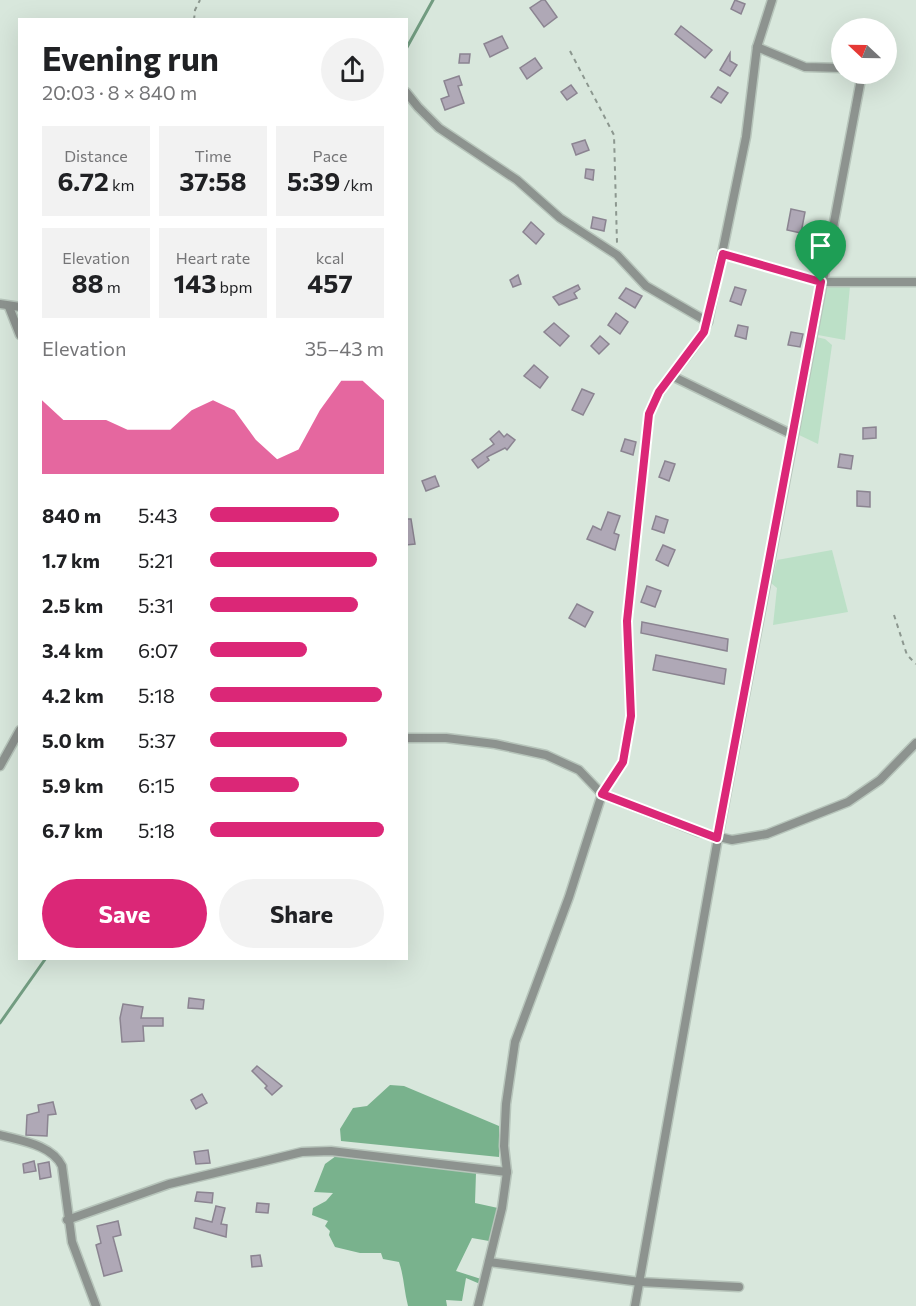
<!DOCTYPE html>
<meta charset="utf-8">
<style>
body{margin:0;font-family:Commissioner,sans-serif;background:#f2f2f2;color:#202124;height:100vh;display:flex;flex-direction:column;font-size:22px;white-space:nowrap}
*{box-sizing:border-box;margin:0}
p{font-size:20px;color:#757577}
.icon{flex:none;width:33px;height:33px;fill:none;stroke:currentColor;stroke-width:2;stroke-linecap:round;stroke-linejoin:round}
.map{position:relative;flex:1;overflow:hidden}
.sheet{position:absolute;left:18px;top:18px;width:390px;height:942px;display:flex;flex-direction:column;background:#fff;border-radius:0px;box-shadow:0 6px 24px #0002}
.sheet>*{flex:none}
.needle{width:39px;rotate:292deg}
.fabs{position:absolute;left:831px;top:18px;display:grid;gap:12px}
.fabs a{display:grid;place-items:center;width:66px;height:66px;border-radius:50%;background:#fff;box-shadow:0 6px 24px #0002;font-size:30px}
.pin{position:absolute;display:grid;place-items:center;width:51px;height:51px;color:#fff;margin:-62px -26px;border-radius:50% 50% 50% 0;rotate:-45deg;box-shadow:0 0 6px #0007}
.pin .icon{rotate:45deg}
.round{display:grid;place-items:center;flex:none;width:63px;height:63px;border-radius:32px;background:#f2f2f2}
.summary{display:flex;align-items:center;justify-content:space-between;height:102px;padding:0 24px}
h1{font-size:33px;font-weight:700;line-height:45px}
.figures{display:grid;grid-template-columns:repeat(3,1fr);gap:9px;height:102px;padding:6px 24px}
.figures div{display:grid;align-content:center;border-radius:0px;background:#f2f2f2;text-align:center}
.figures b{font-size:26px;font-weight:700}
.figures small{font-size:16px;font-weight:400}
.figures p{font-size:16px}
.chart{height:168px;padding:12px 24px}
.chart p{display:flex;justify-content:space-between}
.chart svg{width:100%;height:108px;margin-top:6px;fill:#db2777;opacity:.7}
.primary-button{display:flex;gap:12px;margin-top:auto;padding:12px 24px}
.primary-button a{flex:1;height:69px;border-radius:36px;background:#db2777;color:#fff;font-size:24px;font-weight:700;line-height:69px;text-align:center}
.primary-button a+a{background:#f2f2f2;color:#202124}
ul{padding:0 24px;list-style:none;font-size:20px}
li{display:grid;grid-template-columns:96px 72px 1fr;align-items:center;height:45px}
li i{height:15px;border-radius:8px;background:#db2777}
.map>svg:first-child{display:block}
.green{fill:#bce0c7}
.forest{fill:#79b28d}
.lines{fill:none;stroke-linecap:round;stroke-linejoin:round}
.stream{stroke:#729c81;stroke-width:3}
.building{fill:#afa8b6;stroke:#8b8491;stroke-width:1.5}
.minor-casing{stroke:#b7c5bb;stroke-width:11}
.path{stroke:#8c978f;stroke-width:2;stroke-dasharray:4.5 4.5;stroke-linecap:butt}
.minor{stroke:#8d938f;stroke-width:8}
.route-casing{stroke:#fff;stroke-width:12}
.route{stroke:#db2777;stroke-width:8}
</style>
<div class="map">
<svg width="916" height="1306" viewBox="0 0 916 1306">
<rect width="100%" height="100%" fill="#d8e7dc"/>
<g class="green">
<path d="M830,285L850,286L845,340L818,335L817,332L827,287Z"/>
<path d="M816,337L825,339L832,345L818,444L799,435Z"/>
<path d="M832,550L848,612L773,625L777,588L771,583L777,560Z"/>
</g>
<g class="forest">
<path d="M390,1085L404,1086L499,1126V1157L341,1141L340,1129L353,1108L367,1106Z"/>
<path d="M336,1156L476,1173L475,1203L498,1208L489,1241L472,1238L456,1271L481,1279L480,1284L466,1278L462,1301L446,1300L447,1306H408C404,1291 404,1276 399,1262L383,1259L381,1253H360L335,1247L329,1235L330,1231L325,1226L328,1221L312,1215L313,1208L326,1201L333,1193L314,1192L325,1164Z"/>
</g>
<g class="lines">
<g class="stream">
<path d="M406,49L433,0"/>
<path d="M0,1023L46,958"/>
</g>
</g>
<g class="building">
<path d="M542,0H545L557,17L544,27L530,8Z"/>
<path d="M735,0L745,4L741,14L731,9Z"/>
<path d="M681,26L712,50L705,58L675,34Z"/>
<path d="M502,36L508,48L490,57L484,44Z"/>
<path d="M730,53V61L737,65L730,76L720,70Z"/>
<path d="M460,54H470L469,63H459Z"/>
<path d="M535,58L542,68L527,79L520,68Z"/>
<path d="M459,76L462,85L458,86L464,103L445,110L441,99L449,96L444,81Z"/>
<path d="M571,85L577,93L567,100L561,92Z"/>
<path d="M718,87L728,93L721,103L711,97Z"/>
<path d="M585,140L589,150L576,155L572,144Z"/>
<path d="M586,169L594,170L593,180L585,178Z"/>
<path d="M791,209L805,212L801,233L787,230Z"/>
<path d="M593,217L606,220L604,231L591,228Z"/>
<path d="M531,222L544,234L536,244L523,232Z"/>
<path d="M518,275L521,284L513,287L510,280Z"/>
<path d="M578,285L580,289L574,293L577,298L559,305L553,297Z"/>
<path d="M735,287L746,290L741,305L730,301Z"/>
<path d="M626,288L642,296L635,308L619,298Z"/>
<path d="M616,313L628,322L620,334L608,325Z"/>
<path d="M554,323L569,336L560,346L544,332Z"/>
<path d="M738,325L748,327L746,339L735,336Z"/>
<path d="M791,332L803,334L800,347L788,345Z"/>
<path d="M600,336L609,344L599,354L591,346Z"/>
<path d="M534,365L548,377L540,388L524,376Z"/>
<path d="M582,389L594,394L583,415L572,410Z"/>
<path d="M876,427V438L863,439V428Z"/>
<path d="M499,431L504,437L507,434L515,440L507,450L505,448L487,457L489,460L478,468L472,460L494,444L490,439Z"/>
<path d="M625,439L636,442L633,455L621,451Z"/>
<path d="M840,454L853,456L851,469L838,467Z"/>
<path d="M665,461L675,464L669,481L659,477Z"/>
<path d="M435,476L439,486L426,491L422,481Z"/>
<path d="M857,491L870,492V507L857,506Z"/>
<path d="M608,512L620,516L614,533L619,535L615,550L587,539L593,526L601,530Z"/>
<path d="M656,516L668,520L664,533L652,529Z"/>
<path d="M406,519H411L415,544L406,545Z"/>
<path d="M663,545L675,550L668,566L656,560Z"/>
<path d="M647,586L661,591L655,607L641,602Z"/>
<path d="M577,604L593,612L585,627L569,618Z"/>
<path d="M642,622L728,639L727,651L641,633Z"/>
<path d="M656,655L726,669L724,684L653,670Z"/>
<path d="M189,998L204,1000L203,1009L188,1008Z"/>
<path d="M123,1004L143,1007L141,1018H163V1026H143L144,1041L122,1042L120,1018Z"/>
<path d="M257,1066L282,1086L272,1095L265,1088L267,1086L252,1071Z"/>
<path d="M202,1094L207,1103L196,1109L191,1100Z"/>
<path d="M53,1102L56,1114L48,1115L47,1136L26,1135L27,1115L39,1112L38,1105Z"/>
<path d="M208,1150L210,1163L196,1164L194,1152Z"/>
<path d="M34,1161L36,1171L24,1173L23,1164Z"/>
<path d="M49,1162L51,1177L40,1179L38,1164Z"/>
<path d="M197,1192L213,1193L212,1203L195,1201Z"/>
<path d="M257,1203L269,1204L268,1213L256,1212Z"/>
<path d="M216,1206L225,1208L221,1224L227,1225L226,1237L194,1228L196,1218L212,1222Z"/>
<path d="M118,1221L121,1235L113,1237L122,1271L104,1276L96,1245L101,1243L97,1226Z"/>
<path d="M260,1255L262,1266L252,1267L251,1256Z"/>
</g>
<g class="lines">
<g class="minor-casing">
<g id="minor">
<path d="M757,47L805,67L842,68"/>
<path d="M406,92L418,107L439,128L517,180L560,218L617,255L646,286L708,322"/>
<path d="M723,254L821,282H916"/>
<path d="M0,304L20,307"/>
<path d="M9,307L20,335"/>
<path d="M672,376L793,435"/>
<path d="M406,738H446L495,744L546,755L579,770L602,794L698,832L732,840L767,834L848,802L880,780L916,743"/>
<path d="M0,766L20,730"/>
<path d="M0,1135C22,1141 52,1145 62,1166L72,1242L96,1306"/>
<path d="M67,1220L169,1184L302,1152L331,1151L507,1172"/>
<path d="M489,1262L640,1282L739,1287"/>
<path d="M478,1306L502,1208L507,1172L504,1146L506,1104L515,1042L569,897L602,794L623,762L631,716L627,621L649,414C661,379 694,356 708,322L746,137L757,47L772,0"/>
<path d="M635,1306L718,838L861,79L859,74"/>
</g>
</g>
<g class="path">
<path d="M194,20L195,10L200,0"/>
<path d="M570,51L614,135L617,243"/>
<path d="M894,615L907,655L916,664"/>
</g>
<use href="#minor" class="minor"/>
</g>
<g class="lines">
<g class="route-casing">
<path id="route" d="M723,254L821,282L717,838L602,794L623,762L631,716L627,621L649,414L659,392L704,332Z"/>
</g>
<use href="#route" class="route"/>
</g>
</svg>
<div class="fabs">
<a><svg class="needle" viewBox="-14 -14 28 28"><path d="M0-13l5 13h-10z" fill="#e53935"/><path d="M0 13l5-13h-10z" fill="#757577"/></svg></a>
</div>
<div class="pin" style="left:821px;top:282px;background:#1e9e55"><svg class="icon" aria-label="arrive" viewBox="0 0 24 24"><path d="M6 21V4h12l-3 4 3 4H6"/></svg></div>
<section class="sheet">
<div class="summary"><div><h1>Evening run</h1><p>20:03 · 8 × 840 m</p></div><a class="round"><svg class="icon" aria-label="share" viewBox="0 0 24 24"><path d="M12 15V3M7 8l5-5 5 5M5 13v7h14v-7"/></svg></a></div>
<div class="figures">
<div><p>Distance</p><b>6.72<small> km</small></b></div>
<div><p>Time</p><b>37:58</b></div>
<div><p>Pace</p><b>5:39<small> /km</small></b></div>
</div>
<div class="figures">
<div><p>Elevation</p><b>88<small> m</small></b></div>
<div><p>Heart rate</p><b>143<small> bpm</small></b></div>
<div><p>kcal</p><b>457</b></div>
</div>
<div class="chart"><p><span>Elevation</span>35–43 m</p>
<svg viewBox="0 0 160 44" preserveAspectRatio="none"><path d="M0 44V14L10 22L20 22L30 22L40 26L50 26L60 26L70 18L80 14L90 18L100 30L110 38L120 34L130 18L140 6L150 6L160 14V44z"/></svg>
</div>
<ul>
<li><b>840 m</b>5:43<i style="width:74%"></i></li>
<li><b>1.7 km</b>5:21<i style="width:96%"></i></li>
<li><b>2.5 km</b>5:31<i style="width:85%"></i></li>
<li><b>3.4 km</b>6:07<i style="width:56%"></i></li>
<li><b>4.2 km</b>5:18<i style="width:99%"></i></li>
<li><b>5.0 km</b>5:37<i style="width:79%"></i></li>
<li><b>5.9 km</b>6:15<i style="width:51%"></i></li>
<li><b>6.7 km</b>5:18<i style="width:100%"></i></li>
</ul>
<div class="primary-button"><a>Save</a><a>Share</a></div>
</section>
</div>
